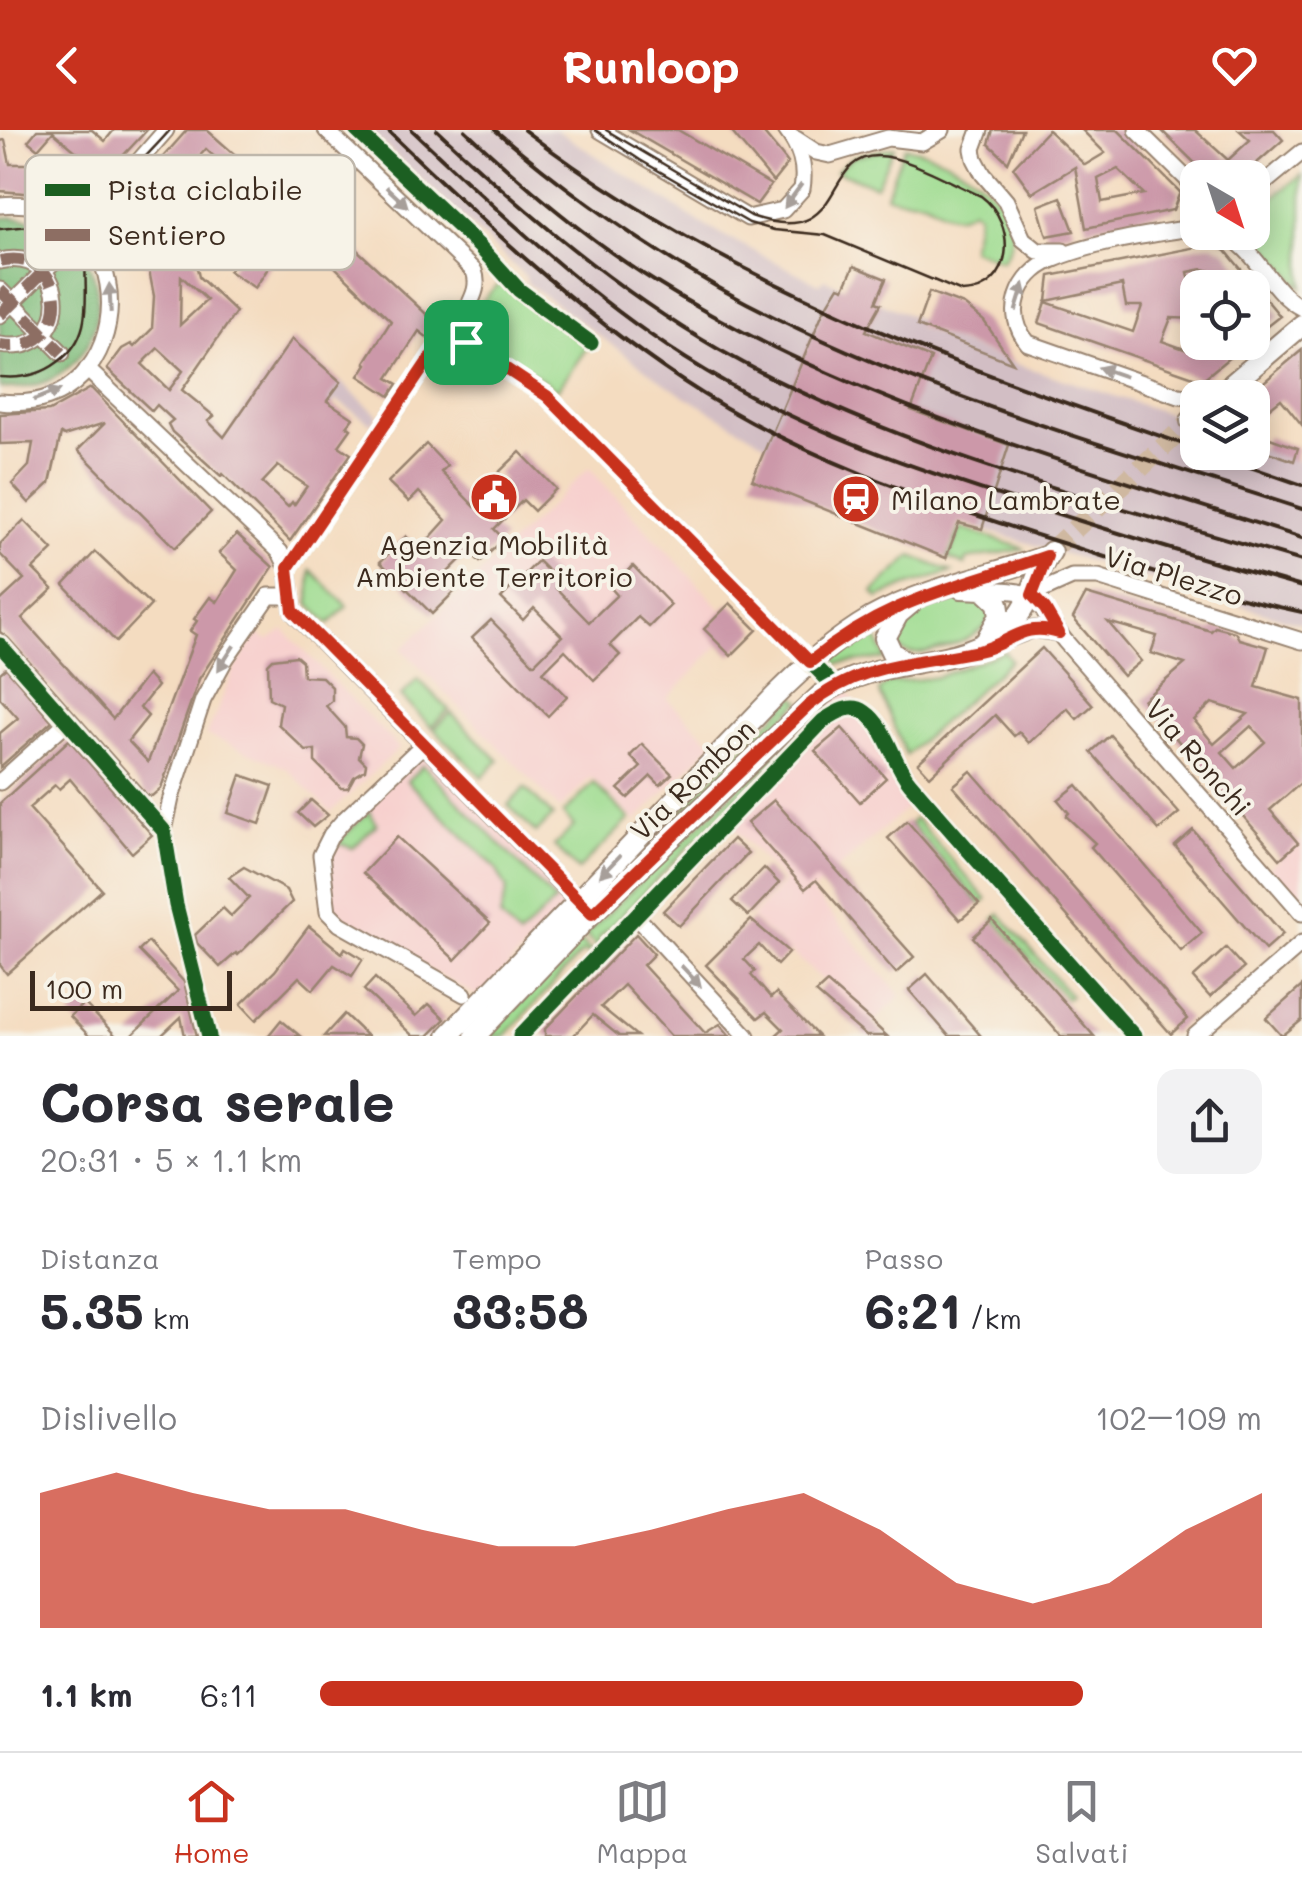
<!DOCTYPE html>
<html lang="it">
<meta charset="utf-8">
<style>
body{margin:0;font-family:Mali,sans-serif;background:#f2f2f3;color:#2b2b33;height:100vh;display:flex;flex-direction:column;font-size:38px;white-space:nowrap}
*{box-sizing:border-box;margin:0}
p{font-size:32px;color:#7c7c81}
.icon{flex:none;width:55px;height:55px;fill:none;stroke:currentColor;stroke-width:2;stroke-linecap:round;stroke-linejoin:round}
.map{position:relative;height:906px;overflow:hidden}
.drawer{display:flex;flex-direction:column;background:#fff;flex:1}
.drawer>*{flex:none}
.needle{width:65px;rotate:141deg}
.tools{position:absolute;left:1180px;top:30px;display:grid;gap:20px}
.tools a{display:grid;place-items:center;width:90px;height:90px;border-radius:20px;background:#fff;box-shadow:0 5px 25px #0003;font-size:50px}
.scale{position:absolute;left:30px;bottom:25px;width:202px;box-sizing:border-box;padding-left:10px;border:5px solid #3b2a1e;border-top:0;font-size:28px;line-height:35px;white-space:nowrap;color:#3b2a1e;-webkit-text-stroke:8px #f7f3e8;paint-order:stroke}
.pin{position:absolute;display:grid;place-items:center;width:85px;height:85px;color:#fff;margin:-42px;border-radius:20px;box-shadow:0 5px 15px #0006}
.round{display:grid;place-items:center;flex:none;width:105px;height:105px;border-radius:20px;background:#f2f2f3}
.head{display:flex;align-items:center;justify-content:space-between;height:170px;padding:0 40px}
h1{font-size:55px;font-weight:700;line-height:75px}
.figures{display:grid;grid-template-columns:repeat(3,1fr);gap:15px;height:170px;padding:10px 40px}
.figures div{display:grid;align-content:center}
.figures b{font-size:50px;font-weight:700}
.figures small{font-size:28px;font-weight:400}
.figures p{font-size:28px}
.chart{height:280px;padding:20px 40px}
.chart p{display:flex;justify-content:space-between}
.chart svg{width:100%;height:180px;margin-top:10px;fill:#c8321e;opacity:.7}
ul{padding:0 40px;list-style:none;font-size:32px}
li{display:grid;grid-template-columns:160px 120px 1fr;align-items:center;height:75px}
li i{height:25px;border-radius:12px;background:#c8321e}
header{display:flex;justify-content:space-between;align-items:center;height:130px;padding:0 40px;background:#c8321e;color:#fff;font-size:45px;font-weight:700}
.dock{display:flex;justify-content:space-around;align-items:center;height:140px;border-top:2px solid #e1e1e2;background:#fff;font-size:28px;color:#7c7c81}
.dock a{display:grid;justify-items:center;gap:5px}
.dock .selected{color:#c8321e}
.map>svg:first-child{display:block}
.built{fill:#f7d0ce}
.industrial{fill:#d2bec4}
.green{fill:#9edc90;stroke:#6c8357;stroke-width:2.5}
.forest{fill:#7ebc7a;stroke:#5c734c;stroke-width:2.5}
.building{fill:#cc98a9;fill-rule:evenodd}
.lines{fill:none;stroke-linecap:round;stroke-linejoin:round}
.major-tunnel{stroke:#cfb8a0;stroke-width:20;stroke-dasharray:20 10;stroke-linecap:butt}
.minor-casing{stroke:#98836f;stroke-width:19}
.major-casing{stroke:#98836f;stroke-width:24}
.minor{stroke:#fff;stroke-width:15}
.major{stroke:#fff;stroke-width:20}
.tram{stroke:#3b2a1e;stroke-width:2.5}
.rail{stroke:#3b2a1e;stroke-width:4}
.quiet{stroke:#8d6e63;stroke-width:12;stroke-dasharray:25 12;stroke-linecap:butt}
.cycleway-casing{stroke:#f7f3e8;stroke-width:21}
.cycleway{stroke:#1b5e20;stroke-width:15}
.oneway{fill:#a79f9a}
.route-casing{stroke:#fff;stroke-width:20}
.route{stroke:#c8321e;stroke-width:12}
.labels{text-anchor:middle;dominant-baseline:central;stroke-width:8;stroke-linejoin:round;paint-order:stroke}
.poi-label{font-size:28px;fill:#3b2a1e;stroke:#f7f3e8;text-anchor:start}
.street-label{font-size:28px;fill:#3b2a1e;stroke:#f7f3e8}
.key{fill:#f7f3e8;stroke:#bfb7ab;stroke-width:2.5}
.key-label{font-size:28px;fill:#3b2a1e}
</style>
<header><svg class="icon" aria-label="back" viewBox="0 0 24 24"><path d="M15 5l-7 7 7 7"/></svg>Runloop<svg class="icon" aria-label="heart" viewBox="0 0 24 24"><path d="M12 20l-8-8c-3-5 5-10 8-4 3-6 11-1 8 4z"/></svg></header>
<div class="map">
<svg width="1302" height="906" viewBox="0 0 1302 906">
<rect width="100%" height="100%" fill="#f7f3e8"/>
<filter id="ink" filterUnits="userSpaceOnUse"><feTurbulence type="fractalNoise" baseFrequency=".01" numOctaves="2"/><feDisplacementMap in="SourceGraphic" scale="20" xChannelSelector="R" yChannelSelector="G"/><feConvolveMatrix kernelMatrix="1 2 1 2 8 2 1 2 1" color-interpolation-filters="sRGB"/></filter>
<filter id="wash" filterUnits="userSpaceOnUse"><feTurbulence type="fractalNoise" baseFrequency=".0048" numOctaves="4" result="noise"/><feDisplacementMap in="SourceGraphic" scale="40" xChannelSelector="R" yChannelSelector="G"/><feGaussianBlur stdDeviation="2.25" result="paint"/><feColorMatrix in="noise" values="0 0 0 0 0 0 0 0 0 0 0 0 0 0 0 0 0 1.4 0 .05"/><feComposite in="paint" operator="in"/></filter>
<g filter="url(#wash)">
<rect width="100%" height="100%" fill="#f4dcc0"/>
<g class="built">
<path d="M589,338L722,480L704,499L719,515L667,569L713,613L636,691L591,647L560,679L402,519Z"/>
<path d="M284,500L399,618L331,682L286,638L207,605L233,542L257,504L269,510Z"/>
<path d="M842,554L879,603L918,668L812,762L901,866L873,893L751,788L784,752L712,674Z"/>
<path d="M424,618L572,770L479,867L343,792L332,779L324,727L333,707Z"/>
<path d="M1302,710V779L1267,740Z"/>
</g>
<g class="industrial">
<path d="M368,0H556L707,97L819,154L824,149L844,157L854,136L867,141L885,149L876,171L921,190L917,197L1001,229L1197,293L1198,322H1252L1253,306L1261,309L1258,318L1261,320L1267,307L1298,318L1294,330L1298,332L1302,323V494L960,393L946,428L752,350L766,314L673,259L527,153L526,147Z"/>
<path d="M292,209L378,285L372,294L336,270L315,300Z"/>
</g>
<g class="green">
<path d="M894,17L876,56L836,41L852,27Z"/>
<path d="M904,17C948,23 1043,75 1002,130L971,119L978,84L972,79C948,96 940,75 919,70C907,68 897,71 886,65Z"/>
<path d="M1302,45V158L1257,105C1249,78 1284,60 1302,45Z"/>
<path d="M503,152L514,163L588,216L557,260L471,200C471,185 489,159 503,152Z"/>
<path d="M961,398L1025,419L967,429L965,435L948,428Z"/>
<path d="M912,426L952,442L906,456L878,468L873,462Z"/>
<path d="M311,440L347,476L329,494L309,474Z"/>
<path d="M975,466L991,476C990,481 991,487 988,492C980,509 922,529 905,522C898,519 897,515 894,510C914,476 937,471 975,466Z"/>
<path d="M874,502L886,529L833,534L832,531L837,526Z"/>
<path d="M1004,521L1011,530L906,625L879,561L888,553L938,547Z"/>
<path d="M418,549L449,580L431,597L401,566Z"/>
<path d="M795,566L801,571L607,759L604,756Z"/>
<path d="M451,583L499,631L482,647L434,599Z"/>
<path d="M808,591L811,593L598,809L600,813L596,817L585,805Z"/>
<path d="M423,635L555,771L519,807L500,787L507,759L495,737L407,651Z"/>
<path d="M594,653L630,689L578,740L554,716L574,696L563,684Z"/>
<path d="M525,658L553,686L536,703L508,675Z"/>
<path d="M369,681L377,694L353,718L337,713Z"/>
<path d="M915,688L987,770L981,774L910,694Z"/>
<path d="M1000,784L1070,865L1066,869L994,789Z"/>
<path d="M580,811L592,822L588,824L583,822L505,906H488Z"/>
</g>
<path class="forest" d="M13,87C135,97 120,267 0,258V88Z"/>
<g id="blocks">
<g class="building">
<path d="M37,0H92L105,11L114,0H147L75,77L49,65L0,61V11L5,10L10,34H30L71,46L85,29L53,2L38,19L28,11Z"/>
<path d="M187,0H207L258,45L194,124L199,147L236,182L182,260L214,286L208,291L224,307L292,209L341,252L327,271L353,288L347,296L351,299L339,316L351,324L290,411L223,344L221,346L172,302L168,294L173,290L157,275L152,281L107,239L122,219L131,214L134,217L152,199L154,166L148,135L128,119L124,122L115,118L99,99ZM206,19L225,37L179,90L159,72ZM147,83L166,99L151,116L132,99ZM181,146L207,170L180,195ZM158,218L183,241L169,260L142,234ZM278,336L307,356L294,375L292,372L288,377L262,353Z"/>
<path d="M630,0H678L771,55L757,74Z"/>
<path d="M730,0H761L780,23L788,33L773,52Z"/>
<path d="M993,0H1022L1008,32L989,14Z"/>
<path d="M1048,0L1085,35L1105,23L1082,0H1118L1180,62L1173,80L1086,98L1075,37L1032,63L1013,37ZM1118,39L1144,64L1102,72L1098,49Z"/>
<path d="M1161,0H1195L1228,30L1250,10L1239,0H1274L1283,10L1240,48H1210Z"/>
<path d="M286,55L312,71L255,158L229,141Z"/>
<path d="M1061,67L1074,101L1047,106L1038,76Z"/>
<path d="M1212,114L1226,121L1280,186L1252,208V158H1227L1214,142L1203,139L1188,142L1198,189L1171,188L1162,211L1198,224L1211,212H1248L1202,250L1039,193L1046,172L1133,202L1142,176H1126L1122,155L1047,171L1050,146Z"/>
<path d="M355,118L437,194L428,208L419,201L388,248L398,254L390,266L359,246L367,234L365,232L391,191L336,138Z"/>
<path d="M854,136L886,149L876,172L881,174L866,201L931,228L911,280L1009,315L982,399L959,393L946,428L752,350L823,182L839,156L844,158Z"/>
<path d="M929,162L964,175L984,191L1013,233L917,196Z"/>
<path d="M1302,220V295L1281,269L1252,292V262Z"/>
<path d="M91,258L211,382L175,418L78,320L105,293L64,306L61,304L50,353L29,373L12,354L29,336L33,313L0,314V284L49,281Z"/>
<path d="M1267,307L1298,318L1294,331L1262,320Z"/>
<path d="M426,314L447,336L441,342L475,377L503,350L497,344L520,322L556,359L534,381L523,370L494,399L504,409L480,432L469,421L444,446L457,459L432,484L380,432L406,406L419,420L446,390L419,362L409,372L388,352Z"/>
<path d="M24,390L53,420L33,439L53,459L22,488L113,589L147,545L157,556L140,578L148,586L128,611L148,632L196,505L190,501L197,491L194,489L210,467L217,472L237,440L219,423L237,404L273,437L199,549L161,658L152,666L147,665L8,508L0,502V471L24,449L0,424V414Z"/>
<path d="M95,422L151,475L116,512L64,455Z"/>
<path d="M538,431L561,454L556,458L589,492L617,465L611,458L633,436L671,475L649,497L638,487L610,515L620,525L594,550L565,520L543,542L567,566L548,586L472,508L491,490L534,534L562,506L534,478L523,490L501,468Z"/>
<path d="M1086,464L1211,501L1215,497L1235,502L1239,509L1268,517L1256,557L1302,570V652L1270,680L1298,713L1280,729L1143,570L1185,534L1151,523L1157,506L1108,492L1141,531L1123,546L1073,488ZM1212,573L1248,584L1214,614L1194,590ZM1251,596L1265,612L1236,638L1222,622Z"/>
<path d="M730,473L757,500L731,526L704,499Z"/>
<path d="M1042,518L1093,575L1077,589L1067,578L1029,613L1019,602L1014,606L995,585L930,646L918,633Z"/>
<path d="M296,526L302,531L303,546L322,547L332,557V571L326,576L345,597L346,607L356,608L362,614L359,627L366,634L365,640L354,647L348,658H341L315,632V620L306,621L278,594L281,574L269,568L268,534L273,529Z"/>
<path d="M6,538L52,591L0,637V603L18,588L0,568V543Z"/>
<path d="M842,598L886,648L860,672L815,621Z"/>
<path d="M1110,605L1179,683L1159,700L1091,622Z"/>
<path d="M69,610L152,705L132,723L70,649L59,659L55,655L29,678L102,760L7,844L0,835V673Z"/>
<path d="M642,614L672,644L660,655L651,646L628,668L618,659L641,637L630,626Z"/>
<path d="M971,641L1188,889L1171,904L953,656Z"/>
<path d="M241,645L273,656L260,694L228,683Z"/>
<path d="M1077,655L1202,803L1181,821L1091,717L1095,713L1066,686L1069,683L1058,670Z"/>
<path d="M311,670L328,685L313,697L298,683Z"/>
<path d="M774,670L914,827L896,843L816,750L805,759L747,693Z"/>
<path d="M907,691L979,774L960,790L888,708Z"/>
<path d="M1193,700L1283,804L1265,820L1175,716Z"/>
<path d="M397,707L490,793L455,830L363,743Z"/>
<path d="M733,709L748,723L679,796L663,781Z"/>
<path d="M244,737L286,760L292,772L238,825L236,823L220,837L197,813L195,805L223,778L231,786L249,768L229,747Z"/>
<path d="M764,738L779,753L748,786L732,771Z"/>
<path d="M751,790L789,822L777,835L759,815L744,829L755,841L751,845L771,868L776,863L818,906H775L783,899L766,882L758,888L706,835Z"/>
<path d="M992,790L1064,872L1094,906H1061L973,807Z"/>
<path d="M309,796L342,823L345,818L363,829L352,846L334,835L313,860L299,847L256,890L241,874L275,841Z"/>
<path d="M636,804L654,824L643,835L705,903L720,894L730,906H671L624,855L601,877L637,906H619L593,885L573,906H545V899Z"/>
<path d="M148,812L184,852L197,906H185L181,887L161,906H131L178,861L139,821Z"/>
<path d="M1226,818L1244,838L1210,867L1193,848Z"/>
<path d="M927,844L981,906H949L909,860Z"/>
<path d="M375,848L416,886L429,874L445,889L428,906H413L364,860Z"/>
<path d="M827,853L873,893L887,906H866L816,863Z"/>
<path d="M1302,856V890L1282,906L1266,888Z"/>
<path d="M84,873L116,906H89L70,886Z"/>
<path d="M344,884L367,906H324Z"/>
<path d="M281,890L300,906H268Z"/>
</g>
</g>
</g>
<g filter="url(#ink)">
<use href="#blocks" fill-opacity="0" stroke="#98836f" stroke-width="2.5"/>
<g class="lines">
<path class="major-tunnel" d="M1052,420L1191,291"/>
<g class="minor-casing">
<g id="minor">
<path d="M326,0L474,141C485,169 449,187 466,213"/>
<path d="M600,0L748,88L783,80L802,59C806,36 800,18 786,0"/>
<path d="M980,0L973,19L975,29L983,44L1006,71L1023,109L1038,121H1063"/>
<path d="M1137,0L1198,60"/>
<path d="M796,9L816,22L830,25L888,8L922,12L942,0"/>
<path d="M1252,63L1302,22"/>
<path d="M0,75C147,60 145,288 0,272"/>
<path d="M1198,97C1153,104 1093,112 1052,130C1018,145 1003,184 1028,213L1179,266L1198,268"/>
<path d="M79,100L166,0"/>
<path d="M1220,102C1258,117 1268,161 1302,178"/>
<path d="M0,131C72,115 75,228 0,215"/>
<path d="M0,160L62,223"/>
<path d="M0,185L62,123"/>
<path d="M87,239L280,422L288,439L293,481L297,486L585,778"/>
<path d="M288,439L434,222L445,213L459,211L547,266L834,556"/>
<path d="M983,459C1050,461 1029,467 1065,511L1302,783"/>
<path d="M1032,465L1072,447H1098L1302,511"/>
<path d="M997,513L1034,499L1059,503"/>
<path d="M0,515L164,701"/>
<path d="M424,614L344,690L331,705L321,725L328,782L340,794L464,864"/>
<path d="M0,652L68,591"/>
<path d="M635,785L747,906"/>
<path d="M209,906L176,775L164,701L171,668L203,570L226,528L269,466H290"/>
<path d="M520,906L823,591C835,583 851,572 865,582C887,597 892,632 910,653C983,738 1059,822 1134,906"/>
<path d="M1195,906L1302,813"/>
</g>
</g>
<g class="major-casing">
<g id="major">
<path d="M1216,268L1302,195"/>
<path d="M1191,291L1198,285"/>
<path d="M961,458L983,459L998,473L1000,486L988,507"/>
<path d="M906,532L892,523L885,508L898,484L910,474"/>
<path d="M448,906L775,566C805,536 835,509 871,488C926,458 989,446 1047,426"/>
<path d="M475,906L591,784L821,565C879,523 960,543 1009,496C1036,470 1032,444 1051,422"/>
</g>
</g>
<use href="#minor" class="minor"/>
<use href="#major" class="major"/>
<g class="tram">
<path d="M595,0L640,30L749,93L774,100L825,105L962,162C1015,161 1018,93 981,66C953,54 907,26 878,26C821,25 848,120 751,86L606,0"/>
<path d="M0,99L69,92L99,71"/>
<path d="M0,247C21,249 41,245 58,232C106,197 73,141 92,95C103,66 149,25 170,0"/>
</g>
<g class="rail">
<path d="M387,0C480,89 573,178 681,250C798,328 928,371 1062,413C1141,439 1220,465 1302,482"/>
<path d="M412,0C498,81 585,164 685,228C799,301 926,343 1055,383C1137,409 1219,434 1302,457"/>
<path d="M437,0C525,82 614,159 718,219C896,321 1107,373 1302,431"/>
<path d="M465,0C524,55 585,108 654,151C852,276 1082,336 1302,408"/>
<path d="M495,0C565,60 639,113 719,158C901,259 1105,315 1302,379"/>
<path d="M524,0C728,157 958,236 1198,319"/>
<path d="M1207,322L1302,355"/>
</g>
<g class="quiet">
<path d="M0,131C72,115 75,228 0,215"/>
<path d="M0,160L62,223"/>
<path d="M0,185L62,123"/>
</g>
<g class="cycleway-casing">
<g id="cycleway">
<path d="M356,0L479,116L519,160L591,213"/>
<path d="M288,439L434,222L445,213L459,211L547,266L834,556"/>
<path d="M0,515L164,701L176,775L209,906"/>
<path d="M520,906L823,591C835,583 851,572 865,582C887,597 892,632 910,653C983,738 1059,822 1134,906"/>
</g>
</g>
<use href="#cycleway" class="cycleway"/>
</g>
<defs><path id="oneway-solid" d="M-6-.8H1V-3.2L6.5 0L1 3.2V.8H-6Z" transform="scale(2.5)"/></defs>
<g class="oneway">
<use href="#oneway-solid" transform="translate(793 66) rotate(126)"/>
<use href="#oneway-solid" transform="translate(397 67) rotate(43)"/>
<use href="#oneway-solid" transform="translate(1020 167) rotate(-73)"/>
<use href="#oneway-solid" transform="translate(110 168) rotate(-93)"/>
<use href="#oneway-solid" transform="translate(1112 242) rotate(-161)"/>
<use href="#oneway-solid" transform="translate(47 265) rotate(-21)"/>
<use href="#oneway-solid" transform="translate(226 528) rotate(123)"/>
<use href="#oneway-solid" transform="translate(610 736) rotate(134)"/>
<use href="#oneway-solid" transform="translate(691 846) rotate(47)"/>
</g>
</g>
<g class="lines" filter="url(#ink)">
<g class="route-casing">
<path id="route" d="M453,210L466,212L547,266L810,532C889,468 955,458 1047,426L1032,465L1045,479L1059,503C1021,491 1011,514 978,521C915,534 860,532 808,576L592,784L293,481L288,438L434,222Z"/>
</g>
<use href="#route" class="route"/>
</g>
<defs>
<g id="civic-disc" transform="scale(2.5)"><circle r="9.5" fill="#c8321e" stroke="#f7f3e8"/><path d="M-.6-6.5H3V-4.5H.6V-3L4-1V1h2V6H-6V1h2V-1L-.6-3ZM-1.2 2.5V6h2.4V2.5Z" fill="#fff"/></g>
<g id="station-disc" transform="scale(2.5)"><circle r="9.5" fill="#c8321e" stroke="#f7f3e8"/><path d="M-3-6H3Q5-6 5-4V2Q5 4 3 4L4.5 6H3L1.5 4h-3L-3 6H-4.5L-3 4Q-5 4-5 2V-4Q-5-6-3-6ZM-3.5-4v3h7v-3ZM-3.5 1v1.5H-2V1ZM2 1v1.5H3.5V1Z" fill="#fff"/></g>
</defs>
<g fill-rule="evenodd">
<use href="#civic-disc" x="494" y="367"/>
<use href="#station-disc" x="856" y="369"/>
</g>
<g class="labels">
<g class="poi-label">
<text x="891" y="369">Milano Lambrate</text>
<text x="494" y="414" text-anchor="middle">Agenzia Mobilità<tspan x="494" dy="32">Ambiente Territorio</tspan></text>
</g>
<g class="street-label">
<text transform="translate(1174 445) rotate(17)">Via Plezzo</text>
<text transform="translate(1199 627) rotate(49)">Via Ronchi</text>
<text transform="translate(692 649) rotate(-44)">Via Rombon</text>
</g>
</g>
<rect x="25" y="25" width="330" height="115" rx="15" class="key"/>
<rect x="45" y="54" width="45" height="12" fill="#1b5e20"/>
<rect x="45" y="99" width="45" height="12" fill="#8d6e63"/>
<g class="key-label">
<text x="108" y="70">Pista ciclabile</text>
<text x="108" y="115">Sentiero</text>
</g>
</svg>
<div class="tools">
<a><svg class="needle" viewBox="-14 -14 28 28"><path d="M0-13l5 13h-10z" fill="#e53935"/><path d="M0 13l5-13h-10z" fill="#7c7c81"/></svg></a>
<a><svg class="icon" aria-label="locate" viewBox="0 0 24 24"><circle cx="12" cy="12" r="6"/><path d="M12 2v4M12 18v4M2 12h4M18 12h4"/></svg></a>
<a><svg class="icon" aria-label="layers" viewBox="0 0 24 24"><path d="M12 4l9 5-9 5-9-5zM3 14l9 5 9-5"/></svg></a>
</div>
<div class="scale">100 m</div>
<div class="pin" style="left:466px;top:212px;background:#1e9e55"><svg class="icon" aria-label="arrive" viewBox="0 0 24 24"><path d="M6 21V4h12l-3 4 3 4H6"/></svg></div>
</div>
<section class="drawer">
<div class="head"><div><h1>Corsa serale</h1><p>20:31 · 5 × 1.1 km</p></div><a class="round"><svg class="icon" aria-label="share" viewBox="0 0 24 24"><path d="M12 15V3M7 8l5-5 5 5M5 13v7h14v-7"/></svg></a></div>
<div class="figures">
<div><p>Distanza</p><b>5.35<small> km</small></b></div>
<div><p>Tempo</p><b>33:58</b></div>
<div><p>Passo</p><b>6:21<small> /km</small></b></div>
</div>
<div class="chart"><p><span>Dislivello</span>102–109 m</p>
<svg viewBox="0 0 160 44" preserveAspectRatio="none"><path d="M0 44V11L10 6L20 11L30 15L40 15L50 20L60 24L70 24L80 20L90 15L100 11L110 20L120 33L130 38L140 33L150 20L160 11V44z"/></svg>
</div>
<ul>
<li><b>1.1 km</b>6:11<i style="width:81%"></i></li>
</ul>
</section>
<nav class="dock">
<a class="selected"><svg class="icon" aria-label="home" viewBox="0 0 24 24"><path d="M3 11l9-7 9 7M6 9v11h12V9"/></svg>Home</a>
<a><svg class="icon" aria-label="map" viewBox="0 0 24 24"><path d="M3 6l6-2 6 2 6-2v14l-6 2-6-2-6 2zM9 4v14M15 6v14"/></svg>Mappa</a>
<a><svg class="icon" aria-label="saved" viewBox="0 0 24 24"><path d="M7 4h10v16l-5-4-5 4z"/></svg>Salvati</a>
</nav>
